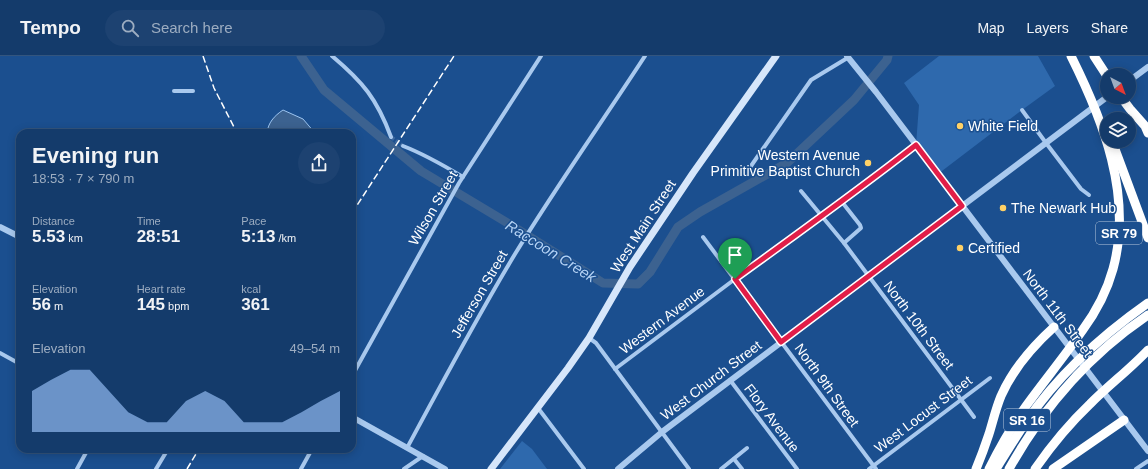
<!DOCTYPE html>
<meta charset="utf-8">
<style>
body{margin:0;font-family:Arial,sans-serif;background:#1d4271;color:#f1f3f6;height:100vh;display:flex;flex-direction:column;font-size:15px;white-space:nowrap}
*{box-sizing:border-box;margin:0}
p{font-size:13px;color:#9dadc1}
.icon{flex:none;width:22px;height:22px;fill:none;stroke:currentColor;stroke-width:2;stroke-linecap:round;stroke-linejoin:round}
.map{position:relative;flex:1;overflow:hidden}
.drawer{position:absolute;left:16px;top:73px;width:340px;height:324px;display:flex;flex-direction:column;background:#143b6b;border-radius:12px;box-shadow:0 2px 10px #0003,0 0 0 1px #33557e}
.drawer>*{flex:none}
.needle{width:26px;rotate:139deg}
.buttons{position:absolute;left:1100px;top:12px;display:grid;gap:8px}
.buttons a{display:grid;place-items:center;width:36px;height:36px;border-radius:50%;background:#143b6b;box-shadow:0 2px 10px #0003,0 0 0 1px #33557e;font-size:20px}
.pin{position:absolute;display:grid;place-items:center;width:34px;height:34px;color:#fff;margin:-41px -17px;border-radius:50% 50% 50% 0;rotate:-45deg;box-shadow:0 0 4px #0007}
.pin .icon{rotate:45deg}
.round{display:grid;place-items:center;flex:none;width:42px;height:42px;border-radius:21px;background:#1d4271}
.head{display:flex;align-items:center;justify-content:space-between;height:68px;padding:0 16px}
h1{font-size:22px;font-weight:800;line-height:30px}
.figures{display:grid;grid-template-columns:repeat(3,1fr);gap:6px;height:68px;padding:4px 16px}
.figures div{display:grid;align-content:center}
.figures b{font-size:17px;font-weight:800}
.figures small{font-size:11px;font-weight:400}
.figures p{font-size:11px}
.chart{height:112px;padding:8px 16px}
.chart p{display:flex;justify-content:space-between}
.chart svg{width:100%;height:72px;margin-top:4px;fill:#90b9f0;opacity:.7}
header{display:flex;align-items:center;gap:24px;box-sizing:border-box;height:56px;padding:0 20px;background:#143b6b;border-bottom:1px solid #33557e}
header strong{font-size:19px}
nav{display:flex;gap:22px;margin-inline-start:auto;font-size:14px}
.search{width:280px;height:36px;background:#1d4271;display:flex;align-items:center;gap:10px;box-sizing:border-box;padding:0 14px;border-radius:22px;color:#9dadc1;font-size:15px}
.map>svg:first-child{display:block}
.green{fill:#2e69ad}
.water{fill:#3c6290;stroke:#9cc4f0}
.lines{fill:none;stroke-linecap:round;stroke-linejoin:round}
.river{stroke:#3c6290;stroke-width:9}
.minor-tunnel{stroke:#3d69a0;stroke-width:4;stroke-dasharray:4 2;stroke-linecap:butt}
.minor{stroke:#a9c9ee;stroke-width:4}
.tertiary{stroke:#a9c9ee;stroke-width:6}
.secondary{stroke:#d6e6fa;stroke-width:7}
.motorway{stroke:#fff;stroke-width:9}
.rail{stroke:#fff;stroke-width:1.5;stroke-dasharray:7 3;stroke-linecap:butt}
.route-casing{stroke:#fff;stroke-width:8}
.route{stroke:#e11d48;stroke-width:5}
.poi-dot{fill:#ffd166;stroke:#1b4f8f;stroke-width:1.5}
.labels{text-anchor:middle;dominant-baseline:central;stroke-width:3;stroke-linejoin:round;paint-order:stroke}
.shield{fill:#1b4f8f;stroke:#bbcadd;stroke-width:1}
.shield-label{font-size:13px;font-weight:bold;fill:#fff}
.poi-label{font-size:14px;fill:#fff;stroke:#1b4f8f;text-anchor:start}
.street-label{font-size:14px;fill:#fff;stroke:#1b4f8f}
.water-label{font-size:15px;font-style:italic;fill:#b5d3f5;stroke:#1b4f8f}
</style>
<header>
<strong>Tempo</strong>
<div class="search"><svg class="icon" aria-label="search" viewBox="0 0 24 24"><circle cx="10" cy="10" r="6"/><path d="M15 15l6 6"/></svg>Search here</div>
<nav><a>Map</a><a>Layers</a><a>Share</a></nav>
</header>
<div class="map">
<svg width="1148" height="413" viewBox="0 0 1148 413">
<rect width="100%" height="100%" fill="#1b4f8f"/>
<g class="green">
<path d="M939,0H1038L1055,30L1022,54L938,118L916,89L919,49L904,27Z"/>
<path d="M522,385L532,393L547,413H500Z"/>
</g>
<path class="water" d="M283,54L303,63L315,77H267C268,67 274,60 283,54Z"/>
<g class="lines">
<path class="river" d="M301,0L324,34L421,115L506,166L603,227L638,228L650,216L678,171L700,156L787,107L854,44L887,4L888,0"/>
<path class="minor-tunnel" d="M391,81L403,90"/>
<g class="minor">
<path d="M332,0C363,26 377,43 391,81"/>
<path d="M174,35H193"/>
<path d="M1022,54L1046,87L1081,133L1089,139"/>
<path d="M403,90C424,98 443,109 463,121"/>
<path d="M751,110L811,24L849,1"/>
<path d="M801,135L844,187L974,361"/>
<path d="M842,146L860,169L861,172L844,187"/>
<path d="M703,181L876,413"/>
<path d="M589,282L596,287L689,413"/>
<path d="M0,297L20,308"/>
<path d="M615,313L735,223L868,126L916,89"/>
<path d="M352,320L459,127L541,0"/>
<path d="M730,324L797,413"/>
<path d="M538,352L584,413"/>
<path d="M407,392C442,327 477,261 515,198C556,131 602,66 645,0"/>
<path d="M734,403L742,413"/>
<path d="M77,413L88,393"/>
<path d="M156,413L168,393"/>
<path d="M301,413L312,393"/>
<path d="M404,413L423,400"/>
<path d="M721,413L747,392"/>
<path d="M869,413L990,322"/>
<path d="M1136,413L1148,405"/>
</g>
<g class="tertiary">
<path d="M847,0L876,36L1148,395"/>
<path d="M1129,25L1148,11"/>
<path d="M0,171L20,181"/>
<path d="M352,361L445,413"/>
<path d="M618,413L662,376L1107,41"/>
</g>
<path class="secondary" d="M491,413L568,312L589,282L630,211L693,117L776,0"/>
<g class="motorway">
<path d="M1094,0L1107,20"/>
<path d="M1121,41L1130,53L1145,70L1148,77"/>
<path d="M1112,85L1148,182"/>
<path d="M976,413C981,401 985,390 989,378C993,365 996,352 1001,340C1013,313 1033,290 1054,271"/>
<path d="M989,413C1000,391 1012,370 1026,350C1044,325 1064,301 1082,275C1096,256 1107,235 1113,213C1133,140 1103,64 1071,0"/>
<path d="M996,413C1006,397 1015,382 1026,366C1058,319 1101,280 1148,247"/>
<path d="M1009,413C1043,352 1090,298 1148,259"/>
<path d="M1035,413C1051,390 1069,368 1090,348C1109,329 1130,313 1148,294"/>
<path d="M1053,413L1124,364"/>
</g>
<g class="rail">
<path d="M203,0L214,32L237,77"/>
<path d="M352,157L454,0"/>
<path d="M187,413L199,393"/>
</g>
</g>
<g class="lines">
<g class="route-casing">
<path id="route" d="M916,89L962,150L781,286L735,223C796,179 857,135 916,89Z"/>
</g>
<use href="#route" class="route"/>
</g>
<g class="poi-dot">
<circle cx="960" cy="70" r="4"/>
<circle cx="868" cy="107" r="4"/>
<circle cx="1003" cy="152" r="4"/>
<circle cx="960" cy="192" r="4"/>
</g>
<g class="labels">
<g class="shield">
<rect x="1096" y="166" width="46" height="22" rx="3"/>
<rect x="1004" y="353" width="46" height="22" rx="3"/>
</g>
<g class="shield-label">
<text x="1119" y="177">SR 79</text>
<text x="1027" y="364">SR 16</text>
</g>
<g class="poi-label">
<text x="968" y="70">White Field</text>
<text x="860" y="99" text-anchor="end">Western Avenue<tspan x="860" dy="16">Primitive Baptist Church</tspan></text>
<text x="1011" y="152">The Newark Hub</text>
<text x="968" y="192">Certified</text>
</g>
<g class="street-label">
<text transform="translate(433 152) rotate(-60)">Wilson Street</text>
<text transform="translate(643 170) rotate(-57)">West Main Street</text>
<text transform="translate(479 238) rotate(-60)">Jefferson Street</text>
<text transform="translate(1058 257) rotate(53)">North 11th Street</text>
<text transform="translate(662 264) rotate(-37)">Western Avenue</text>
<text transform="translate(919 269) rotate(53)">North 10th Street</text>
<text transform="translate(711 324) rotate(-37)">West Church Street</text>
<text transform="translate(827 329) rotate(54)">North 9th Street</text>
<text transform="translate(923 358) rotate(-37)">West Locust Street</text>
<text transform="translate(772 362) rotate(53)">Flory Avenue</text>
</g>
<g class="water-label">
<text transform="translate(551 195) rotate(32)">Raccoon Creek</text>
</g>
</g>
</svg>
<div class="buttons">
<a><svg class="needle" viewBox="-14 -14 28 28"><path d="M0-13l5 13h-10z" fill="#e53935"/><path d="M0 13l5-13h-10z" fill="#9dadc1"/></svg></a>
<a><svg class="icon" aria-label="layers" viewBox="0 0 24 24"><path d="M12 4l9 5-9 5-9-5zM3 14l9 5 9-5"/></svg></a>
</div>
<div class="pin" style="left:735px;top:223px;background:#1e9e55"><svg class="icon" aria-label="arrive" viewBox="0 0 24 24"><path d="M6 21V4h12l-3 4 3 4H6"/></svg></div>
<section class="drawer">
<div class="head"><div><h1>Evening run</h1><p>18:53 · 7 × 790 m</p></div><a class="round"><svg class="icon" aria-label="share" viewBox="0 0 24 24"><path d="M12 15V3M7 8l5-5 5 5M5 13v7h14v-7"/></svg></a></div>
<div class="figures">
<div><p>Distance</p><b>5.53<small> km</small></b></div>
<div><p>Time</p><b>28:51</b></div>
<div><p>Pace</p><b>5:13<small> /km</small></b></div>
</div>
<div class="figures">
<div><p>Elevation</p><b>56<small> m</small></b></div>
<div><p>Heart rate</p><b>145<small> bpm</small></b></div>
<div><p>kcal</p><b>361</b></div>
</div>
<div class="chart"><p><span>Elevation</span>49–54 m</p>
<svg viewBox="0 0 160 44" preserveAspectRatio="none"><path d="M0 44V19L10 12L20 6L30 6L40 19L50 32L60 38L70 38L80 25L90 19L100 25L110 38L120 38L130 38L140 32L150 25L160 19V44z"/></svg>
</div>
</section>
</div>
